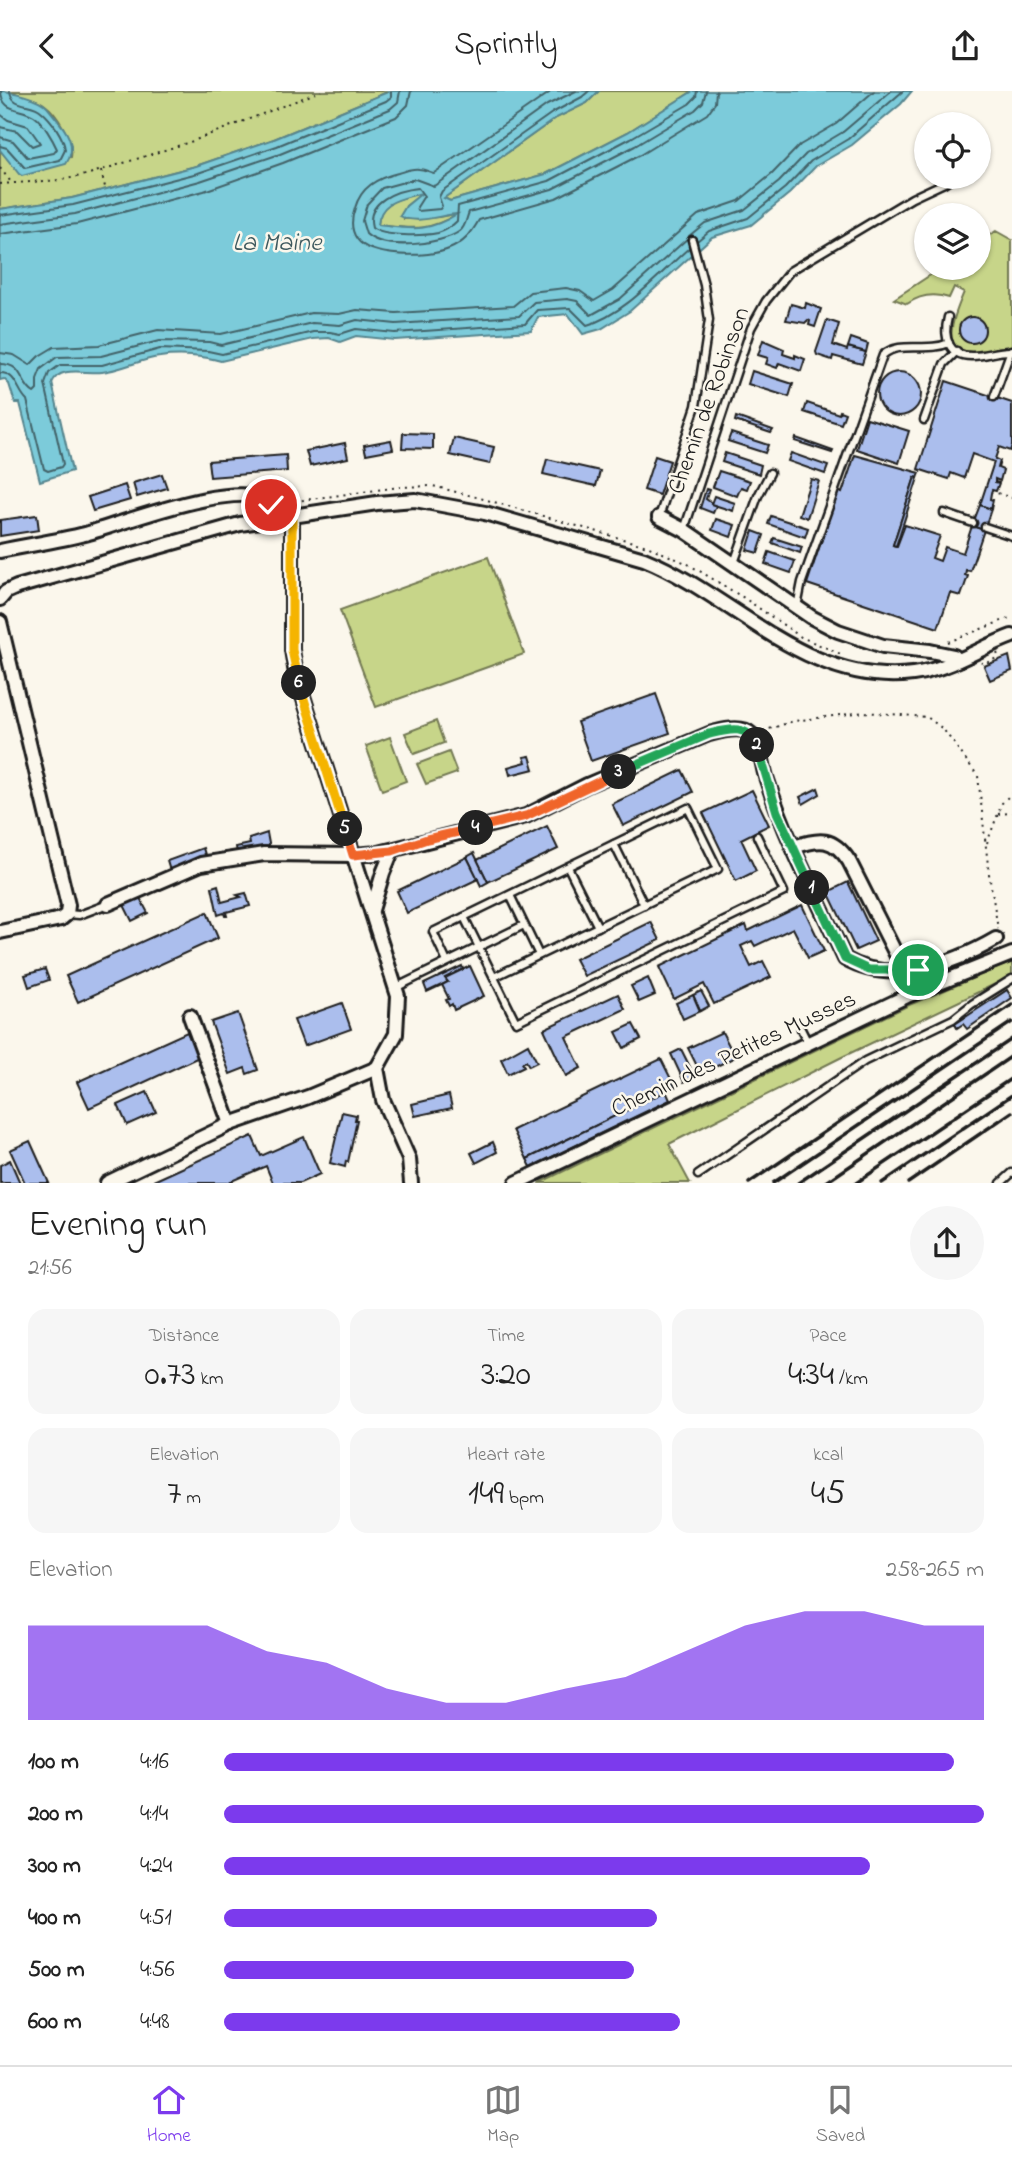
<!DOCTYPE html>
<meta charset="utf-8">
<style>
body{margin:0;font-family:"Indie Flower",sans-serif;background:#f6f6f6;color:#222;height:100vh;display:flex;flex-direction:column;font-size:26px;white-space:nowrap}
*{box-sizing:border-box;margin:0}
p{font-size:23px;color:#767676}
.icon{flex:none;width:38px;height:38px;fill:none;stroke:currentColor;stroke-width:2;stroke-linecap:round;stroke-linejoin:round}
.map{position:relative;height:1092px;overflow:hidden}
.drawer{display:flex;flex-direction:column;background:#fff;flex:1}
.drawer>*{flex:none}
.fabs{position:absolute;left:914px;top:21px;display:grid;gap:14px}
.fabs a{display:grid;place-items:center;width:77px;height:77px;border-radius:50%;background:#fff;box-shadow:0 2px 5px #0004;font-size:35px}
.pin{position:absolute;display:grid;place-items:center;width:60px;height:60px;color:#fff;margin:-30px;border:4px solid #fff;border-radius:50%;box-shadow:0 2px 7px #0007}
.km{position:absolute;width:35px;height:35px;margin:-18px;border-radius:50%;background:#222;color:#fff;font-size:19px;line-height:35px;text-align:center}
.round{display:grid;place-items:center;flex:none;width:74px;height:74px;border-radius:37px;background:#f6f6f6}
.summary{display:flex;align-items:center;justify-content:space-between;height:119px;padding:0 28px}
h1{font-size:38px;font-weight:600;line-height:52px}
.figures{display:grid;grid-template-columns:repeat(3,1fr);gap:10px;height:119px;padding:7px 28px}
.figures div{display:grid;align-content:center;border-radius:18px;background:#f6f6f6;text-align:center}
.figures b{font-size:35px;font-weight:600}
.figures small{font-size:19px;font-weight:400}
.figures p{font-size:19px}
.chart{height:196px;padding:14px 28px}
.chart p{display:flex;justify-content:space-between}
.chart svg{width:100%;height:126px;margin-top:7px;fill:#7c3aed;opacity:.7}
ul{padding:0 28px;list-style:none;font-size:23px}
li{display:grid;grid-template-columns:112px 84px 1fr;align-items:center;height:52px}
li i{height:18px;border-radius:9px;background:#7c3aed}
header{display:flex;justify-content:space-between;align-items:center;height:91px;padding:0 28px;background:#fff;font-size:32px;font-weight:600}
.tab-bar{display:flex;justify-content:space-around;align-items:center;height:98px;border-top:2px solid #e0e0e0;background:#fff;font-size:19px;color:#767676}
.tab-bar a{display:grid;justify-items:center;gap:4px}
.tab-bar .current{color:#7c3aed}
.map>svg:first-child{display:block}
.green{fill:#c7d589;stroke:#727852;stroke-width:2}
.water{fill:#7ccbda;stroke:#56858e;stroke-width:2;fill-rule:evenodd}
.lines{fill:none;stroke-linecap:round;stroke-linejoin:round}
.shore{stroke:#426268;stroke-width:2}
.building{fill:#abbeed;stroke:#1c1c1c;stroke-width:2}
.lane-casing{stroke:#1c1c1c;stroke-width:11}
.street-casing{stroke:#1c1c1c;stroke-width:18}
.path{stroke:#1c1c1c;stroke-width:2;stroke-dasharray:2 5;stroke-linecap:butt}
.lane{stroke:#fbf7ec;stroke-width:6}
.street{stroke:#fbf7ec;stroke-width:12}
.rail{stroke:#1c1c1c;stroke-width:3.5}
.split-1-casing{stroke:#fff;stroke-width:14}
.split-2-casing{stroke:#fff;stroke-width:14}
.split-3-casing{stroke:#fff;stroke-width:14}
.split-4-casing{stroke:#fff;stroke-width:14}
.split-5-casing{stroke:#fff;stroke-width:14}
.split-6-casing{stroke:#fff;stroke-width:14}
.split-7-casing{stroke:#fff;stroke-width:14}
.split-8-casing{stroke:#fff;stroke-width:14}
.split-1{stroke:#22a559;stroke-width:9}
.split-2{stroke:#22a559;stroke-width:9}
.split-3{stroke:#22a559;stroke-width:9}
.split-4{stroke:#f0652b;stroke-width:9}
.split-5{stroke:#f0652b;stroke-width:9}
.split-6{stroke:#f5b400;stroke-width:9}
.split-7{stroke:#f5b400;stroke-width:9}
.split-8{stroke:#f5b400;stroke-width:9}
.labels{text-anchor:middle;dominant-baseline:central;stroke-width:5;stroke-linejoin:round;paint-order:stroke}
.street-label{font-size:24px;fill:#1c1c1c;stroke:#fbf7ec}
.water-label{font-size:26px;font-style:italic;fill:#3e595e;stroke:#fbf7ec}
</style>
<header><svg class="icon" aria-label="back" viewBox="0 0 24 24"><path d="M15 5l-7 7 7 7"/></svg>Sprintly<svg class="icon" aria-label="share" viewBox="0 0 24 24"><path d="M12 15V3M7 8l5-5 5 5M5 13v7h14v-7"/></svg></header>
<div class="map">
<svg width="1012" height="1092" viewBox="0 0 1012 1092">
<rect width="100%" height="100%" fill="#fbf7ec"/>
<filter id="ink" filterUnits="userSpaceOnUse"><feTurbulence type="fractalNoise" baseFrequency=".0143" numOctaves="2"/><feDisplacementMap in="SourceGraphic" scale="14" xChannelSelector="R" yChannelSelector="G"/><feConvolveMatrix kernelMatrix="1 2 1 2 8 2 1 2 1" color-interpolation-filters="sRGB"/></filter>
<g filter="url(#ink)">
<g class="green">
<path d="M12,0H390L274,48L196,75L72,107L0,118V59L8,68L71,66C74,50 57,22 44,13C35,6 22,7 12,0Z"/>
<path d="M599,0H693L628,41L546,83L450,110L444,107L556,27L587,12Z"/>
<path d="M424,101L406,115L404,128L439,126L459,122C427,141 414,138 378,134C379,108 404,107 424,101Z"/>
<path d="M996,140L1012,149V256C995,254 988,261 974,262C935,264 957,218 964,201L954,196L949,207C934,202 920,204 907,213L894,208L941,177H978V152Z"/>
<path d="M488,466L524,563L376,616L340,519Z"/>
<path d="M436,630L444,652L414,663L405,642Z"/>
<path d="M390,646L406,690L382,699L366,655Z"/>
<path d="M449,661L457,682L426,693L417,673Z"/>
<path d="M1012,871V885L840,967L669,1053L690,1092H539L909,914Z"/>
</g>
<g class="water">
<path d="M0,0C11,0 39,7 47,16C60,33 81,51 66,73L22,85L19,83L0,59Z"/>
<path d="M390,0H599L587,12L556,27L444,107L450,110L546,83L628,41L693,0H912L901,13L852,54L816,75L790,102L751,134L712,146L630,220L601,238L583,243L568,223L538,226L531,240L395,249L356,245L340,251L329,247L313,248L221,270C203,265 179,263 160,266C141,268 122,279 102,281C85,283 60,274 52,292L72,380L40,390L20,312H15L9,293L4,288L0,289V118L72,107L196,75L274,48ZM422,102L406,115L400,125C416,134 440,124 457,123C427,142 412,138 378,134C380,109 402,108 422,102Z"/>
</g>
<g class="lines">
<g class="shore">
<path d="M552,0L434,82C429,81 424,78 419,78C411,77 405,80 398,82C377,87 361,96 355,117C351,128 350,138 357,148C370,167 429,167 449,158C464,152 471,143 479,129L556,107L640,64L707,23L715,12L716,0"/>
<path d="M576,0L547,14L434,95L415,88L382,97L367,113L362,130L366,143C384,160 441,154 460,140C466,135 466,128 469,121L552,98L635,55L695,19L703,11L706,0"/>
<path d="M589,0L582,6L552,22L442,100L439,106L442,115L440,118L418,120L417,116L424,105L418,97C397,99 365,110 372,137C384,146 423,145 438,142C445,140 452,135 457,130L458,115L549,90L631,47L689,13L696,6L697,0"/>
<path d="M0,23L8,29L28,35L40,52L32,55L17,40L0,36"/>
<path d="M0,46L13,50L28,67L54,62L57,58C53,49 43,31 34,25C20,16 2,22 1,0"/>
<path d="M0,55L7,57L25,77L60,69L65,59C64,46 51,28 41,20C31,11 12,17 10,0"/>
<path d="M0,124L73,114L198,82L277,55L386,10L391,6V0"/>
<path d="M0,133L75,123L200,90L280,63L390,18L398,11L400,0"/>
<path d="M0,143L77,133L204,100L283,72L396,26L408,14L411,0"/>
<path d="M689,145L705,132L744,119L779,91L806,63L843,41L891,0"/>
<path d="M697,150L709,140L748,127L785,97L811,70L848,48L903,0"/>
<path d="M0,262L14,264L30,274L39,265L54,256L99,254L158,239L221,243L311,222L339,223L357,219L396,222L513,215L530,201L566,197L580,200L594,210L613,199L698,124L739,110L772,83L800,54L836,33L874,0"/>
<path d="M0,273C25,273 19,293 34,302L37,299V288L41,278L57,266L101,265L159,250L209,251L221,254L312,232L340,234L357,229L396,233L519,225L534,211L567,208L577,210L591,224L620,208L689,146"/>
<path d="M0,282C17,282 17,300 27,309L44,378L48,380L61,376L63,373L45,293L49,282L60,274H102L160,258L208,260L222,263L313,241H330L340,243L356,238L395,242L525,233L537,219L570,217L587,234C624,224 660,182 689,157"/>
</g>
</g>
<g class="building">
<path d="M806,212L821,218L815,236L809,234L810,230L808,229L805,232L786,229L791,213L805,217Z"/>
<circle cx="972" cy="239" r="13"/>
<path d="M827,229L839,233L833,254L847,259L848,256L866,261L862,273L833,265L832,269L817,264L816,261Z"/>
<path d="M851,247L868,253L866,261L848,256Z"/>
<path d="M763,249L784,258L783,263L795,267V264L805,268L801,280L779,272L777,277L766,273L768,267L758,264Z"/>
<path d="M752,280L793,293L789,306L748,293Z"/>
<circle cx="899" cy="303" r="22"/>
<path d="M946,290L1012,312V354L1010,360L999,356L995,368L1000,370L998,377L1003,379L1000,390L995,388V391L999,392L996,400L992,399L991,402L990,408L993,409L991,418L980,414L994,371L972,363L964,387L951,382L949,388L918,378Z"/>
<path d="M807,312L839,323L840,320L845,322L841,333L804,321Z"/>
<path d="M736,326L773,339L771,342L735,330Z"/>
<path d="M867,327L909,340L899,372L857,358Z"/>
<path d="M403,342L433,343V358L402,357Z"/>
<path d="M731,342L768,354L765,362L728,350Z"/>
<path d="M454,347L494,356L490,373L450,364Z"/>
<path d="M796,347L833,360L832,362L795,350Z"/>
<path d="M391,349L393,358L366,363L364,354Z"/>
<path d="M345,352L348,367L310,375L306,360Z"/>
<path d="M725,362L761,374L759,383L722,371Z"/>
<path d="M791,362L828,375L825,383L788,370Z"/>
<path d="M286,364L287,380L210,386L208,370Z"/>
<path d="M855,364L920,382L918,387L915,386L893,454L897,455L905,434L940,445L932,467L940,470L945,456L963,462L972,435L984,439L970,480L966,479L965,484L968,485L961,505L950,502L938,537L807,493L838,400L842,402Z"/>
<path d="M655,365L670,370L659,404L644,399Z"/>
<path d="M547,368L600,380L596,395L543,383Z"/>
<path d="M719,380L750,390L747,398L741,396L737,405L713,396Z"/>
<path d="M162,383L167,397L137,406L133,392Z"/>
<path d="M915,386L918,387L896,455L893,454Z"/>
<path d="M811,388L819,390L807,427L799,424Z"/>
<path d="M125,394L130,409L93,420L88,406Z"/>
<path d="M706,398L709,399L706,408L716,415L713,422L700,417Z"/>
<path d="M714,405L735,412L733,420L711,413Z"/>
<path d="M980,414L991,418L984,439L972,435Z"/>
<path d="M37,424L39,439L0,445V429Z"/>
<path d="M771,425L808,437L805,446L768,433Z"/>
<path d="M716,428L735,434L731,446L712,439Z"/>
<path d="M753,440L764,444L758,462L747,459Z"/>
<path d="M774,447L802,456L800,462L772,452Z"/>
<path d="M769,461L795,470L791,482L765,473Z"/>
<path d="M1009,565L1012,580L990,589L984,575Z"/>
<path d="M656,603L670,642L591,670L577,631Z"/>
<path d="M530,665L534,678L510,684L508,676L526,671L524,666Z"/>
<path d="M682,679L693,701L623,735L612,713Z"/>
<path d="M818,697L820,703L803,713L800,706Z"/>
<path d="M752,699L769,734L741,748L756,780L736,790L703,722Z"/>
<path d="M547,735L558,758L488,791L477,769Z"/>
<path d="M267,742L270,758L237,762L236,756L250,753L249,748Z"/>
<path d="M203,757L206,767L170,780L167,770Z"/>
<path d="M474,762L488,791L481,795L467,766Z"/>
<path d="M467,766L478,788L407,822L397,800Z"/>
<path d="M848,791L876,850L856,859L828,801Z"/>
<path d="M218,794L222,811L241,806L237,804L246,802L250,815L226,821L227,825H225L224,822L218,824L212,796Z"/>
<path d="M139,805L148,822L132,830L123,812Z"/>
<path d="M802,814L824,860L808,867L793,837L755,855L752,850L741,855L751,876L763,870L771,886L714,913L704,893L674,908L659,876L746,834L748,840Z"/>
<path d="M207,821L218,847L78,911L66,885Z"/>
<path d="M651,831L660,849L584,885L575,868Z"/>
<path d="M462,875L463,878L445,887L448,891L427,901L424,893Z"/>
<path d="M470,875L484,905L454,919L452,913L449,915L446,909L449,908L442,894L448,891L445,887Z"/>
<path d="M45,878L49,889L29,896L25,884Z"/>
<path d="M648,887L655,904L639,911L631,895Z"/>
<path d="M1007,899L1012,907L967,938L963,933L957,937L955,933Z"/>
<path d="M701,900L709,915L700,920L693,904Z"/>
<path d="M618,903L625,918L566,946L581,977L566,985L544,938Z"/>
<path d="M693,904L700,920L683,928L676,912Z"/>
<path d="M342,912L351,938L304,955L294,929Z"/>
<path d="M238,922L258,979L247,983L245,977L230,983L211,931Z"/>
<path d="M633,933L641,948L624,957L616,941Z"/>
<path d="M187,941L199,966L89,1017L77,991Z"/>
<path d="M722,941L735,966L701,983L688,957Z"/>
<path d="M528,953L537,971L529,975L526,970L522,972L524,975L508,983L501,968Z"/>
<path d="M681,958L695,986L684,991L671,963Z"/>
<path d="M661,968L675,996L527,1068L513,1039Z"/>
<path d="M666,1000L670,1009L531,1076L527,1068Z"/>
<path d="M147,1001L156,1021L127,1034L118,1014Z"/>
<path d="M449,1004L452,1017L415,1025L412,1013Z"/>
<path d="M342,1021L356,1024L355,1029H357L348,1071L346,1070L345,1076L330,1072Z"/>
<path d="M252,1045L261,1065L304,1046L320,1083L300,1092H273L266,1075L227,1092H149Z"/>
<path d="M30,1050L49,1092H25L10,1059Z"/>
<path d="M493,1051L497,1061L476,1072L471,1062Z"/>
<path d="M10,1069L20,1092H0V1074Z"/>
</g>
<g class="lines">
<g class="lane-casing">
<g id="lane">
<path d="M948,226C943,246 948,266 973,265C987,265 998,259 1012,260"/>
<path d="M994,306L1011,259"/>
<path d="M924,329L944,273L957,260"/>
<path d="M944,422L973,432"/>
<path d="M659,426L696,315L709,229L704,194L692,149"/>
<path d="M985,436L1012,445"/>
<path d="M684,439L751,237L766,210L790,180L912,107L944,92L953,86"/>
<path d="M734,472L758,405L770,382"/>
<path d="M797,516L802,491L883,264C900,249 927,262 949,252"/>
<path d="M614,753L644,814"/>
<path d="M568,776L598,836"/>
<path d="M510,804L539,864"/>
<path d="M67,823L79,824L108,813"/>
<path d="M464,826L516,931L784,801L757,745"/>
<path d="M447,871L433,841L688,717L718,778L494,886"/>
<path d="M395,897L524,834"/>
<path d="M801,938L808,952"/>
<path d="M698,1084L865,970L953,928L972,913L1012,888"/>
<path d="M1001,1092L1012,1082"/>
</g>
</g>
<g class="street-casing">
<g id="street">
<path d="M292,425V559L296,583L398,905L396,943L377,977L383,1009L409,1068L411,1092"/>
<path d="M659,426L684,439L811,526L838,540L883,555L930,560L954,565L958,569"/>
<path d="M0,460C28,454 57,450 85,443C119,434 244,384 271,413L273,427"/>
<path d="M0,508L6,501L17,496L240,433L377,412L415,409L485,422L644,468C735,505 806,596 913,583C948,579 979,557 1012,545"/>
<path d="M0,531L68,814L67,823L61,828L0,841"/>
<path d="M794,756C820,747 833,746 849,770L901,873L908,878"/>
<path d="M108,813L201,773L264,763L353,764L379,762L526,725L587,694L709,643C720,640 742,634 751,643C762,654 762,676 767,689C787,751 818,809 845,868C891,895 953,873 996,848"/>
<path d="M372,819L383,782L392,760"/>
<path d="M190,925L230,1033"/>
<path d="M107,1092L230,1033L308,1006L377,977"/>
<path d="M516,1092L907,905L1012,863"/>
</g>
</g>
<g class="path">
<path d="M0,77L11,91"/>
<path d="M101,80L105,96"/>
<path d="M0,93L61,89L86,84L193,50L321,0"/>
<path d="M991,400L1012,407"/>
<path d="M281,412L399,396L433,395L480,407L647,455L688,473L744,507L801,546L843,564"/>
<path d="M948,551L1012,526"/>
<path d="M997,562L1000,569"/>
<path d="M981,571L984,573L999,566"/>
<path d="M763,640L794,630L864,621L927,626L943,638L978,685L989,783L998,838"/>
<path d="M998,723L1012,722"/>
<path d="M987,752L1002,712L1012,702"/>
</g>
<use href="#lane" class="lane"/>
<use href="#street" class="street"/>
<g class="rail">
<path d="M749,1092L1012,914"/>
<path d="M773,1092L1012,931"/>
<path d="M798,1092L1012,948"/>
<path d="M825,1092L1012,965"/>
<path d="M856,1092L1012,987"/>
<path d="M882,1092L1012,1004"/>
<path d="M908,1092L1012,1021"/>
</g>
</g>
</g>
<g class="lines" filter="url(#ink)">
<g class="split-1-casing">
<path id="split-1" d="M812,797L845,868L869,879H918"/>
</g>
<g class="split-2-casing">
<path id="split-2" d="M757,654L777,721L812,797"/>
</g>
<g class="split-3-casing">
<path id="split-3" d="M619,681L709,643C730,638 746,633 757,654"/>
</g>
<g class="split-4-casing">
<path id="split-4" d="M476,737L526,725L619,681"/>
</g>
<g class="split-5-casing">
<path id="split-5" d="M345,738L353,764L392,760L427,748L476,737"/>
</g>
<g class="split-6-casing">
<path id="split-6" d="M299,592L345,738"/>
</g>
<g class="split-7-casing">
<path id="split-7" d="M292,439V559L299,592"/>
</g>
<g class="split-8-casing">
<path id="split-8" d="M271,414L273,427L292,425V439"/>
</g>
<use href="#split-1" class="split-1"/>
<use href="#split-2" class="split-2"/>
<use href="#split-3" class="split-3"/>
<use href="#split-4" class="split-4"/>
<use href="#split-5" class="split-5"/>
<use href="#split-6" class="split-6"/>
<use href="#split-7" class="split-7"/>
<use href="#split-8" class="split-8"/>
</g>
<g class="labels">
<g class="street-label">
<text transform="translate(710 310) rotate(-70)">Chemin de Robinson</text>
<text transform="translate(734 964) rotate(-25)">Chemin des Petites Musses</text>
</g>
<g class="water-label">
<text x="277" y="153">La Maine</text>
</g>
</g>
</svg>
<div class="fabs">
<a><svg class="icon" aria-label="locate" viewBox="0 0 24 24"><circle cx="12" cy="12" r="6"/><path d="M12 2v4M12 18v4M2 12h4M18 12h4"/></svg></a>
<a><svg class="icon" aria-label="layers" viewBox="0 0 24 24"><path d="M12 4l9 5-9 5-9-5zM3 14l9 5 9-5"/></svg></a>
</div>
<div class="pin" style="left:918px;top:879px;background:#1e9e55"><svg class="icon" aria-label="arrive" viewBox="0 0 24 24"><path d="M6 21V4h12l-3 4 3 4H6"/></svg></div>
<div class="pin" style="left:271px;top:414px;background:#d93025"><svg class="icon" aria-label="check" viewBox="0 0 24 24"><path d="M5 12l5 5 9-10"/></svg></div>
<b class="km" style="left:812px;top:797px">1</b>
<b class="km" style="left:757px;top:654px">2</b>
<b class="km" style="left:619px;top:681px">3</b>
<b class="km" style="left:476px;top:737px">4</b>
<b class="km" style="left:345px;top:738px">5</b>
<b class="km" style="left:299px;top:592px">6</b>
</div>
<section class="drawer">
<div class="summary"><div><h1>Evening run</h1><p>21:56</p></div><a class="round"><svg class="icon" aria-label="share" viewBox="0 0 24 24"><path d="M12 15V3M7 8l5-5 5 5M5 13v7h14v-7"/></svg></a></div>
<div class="figures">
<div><p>Distance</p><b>0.73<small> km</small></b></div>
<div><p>Time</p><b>3:20</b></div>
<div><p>Pace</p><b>4:34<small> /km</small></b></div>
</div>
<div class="figures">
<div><p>Elevation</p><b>7<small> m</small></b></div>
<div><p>Heart rate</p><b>149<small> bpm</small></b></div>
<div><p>kcal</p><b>45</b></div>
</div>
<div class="chart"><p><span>Elevation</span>258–265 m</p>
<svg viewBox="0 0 160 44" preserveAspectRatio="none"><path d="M0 44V11L10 11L20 11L30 11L40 20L50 24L60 33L70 38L80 38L90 33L100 29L110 20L120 11L130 6L140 6L150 11L160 11V44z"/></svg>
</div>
<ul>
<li><b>100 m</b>4:16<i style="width:96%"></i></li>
<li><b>200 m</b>4:14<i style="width:100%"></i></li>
<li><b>300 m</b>4:24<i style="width:85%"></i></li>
<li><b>400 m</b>4:51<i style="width:57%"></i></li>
<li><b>500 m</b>4:56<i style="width:54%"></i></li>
<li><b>600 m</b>4:48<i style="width:60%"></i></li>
</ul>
</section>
<nav class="tab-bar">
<a class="current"><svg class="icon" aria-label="home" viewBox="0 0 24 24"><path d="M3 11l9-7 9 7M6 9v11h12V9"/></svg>Home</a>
<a><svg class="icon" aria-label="map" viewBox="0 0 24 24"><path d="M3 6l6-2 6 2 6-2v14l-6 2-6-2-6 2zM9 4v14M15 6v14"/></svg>Map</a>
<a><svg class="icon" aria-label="saved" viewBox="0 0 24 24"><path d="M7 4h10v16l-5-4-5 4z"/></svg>Saved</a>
</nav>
